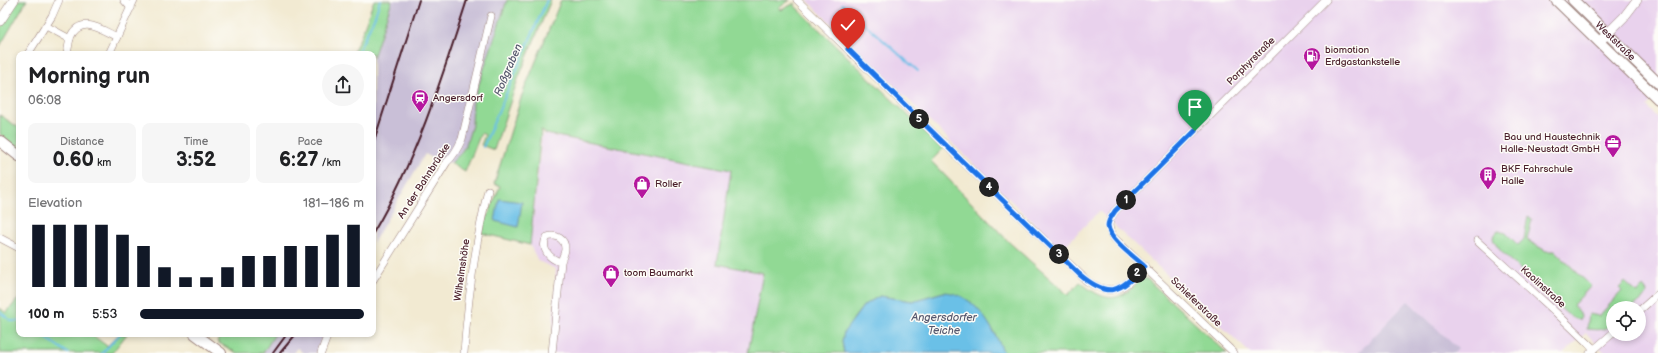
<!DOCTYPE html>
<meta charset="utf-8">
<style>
body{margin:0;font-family:"Balsamiq Sans",sans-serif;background:#f6f6f6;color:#202124;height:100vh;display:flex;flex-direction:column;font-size:15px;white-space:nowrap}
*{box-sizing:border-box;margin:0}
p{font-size:13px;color:#757577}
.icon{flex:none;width:22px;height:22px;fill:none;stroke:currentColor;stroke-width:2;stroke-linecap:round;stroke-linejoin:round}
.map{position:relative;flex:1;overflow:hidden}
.side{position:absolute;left:16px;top:51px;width:360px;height:286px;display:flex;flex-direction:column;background:#fff;border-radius:8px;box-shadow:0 2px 6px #0003}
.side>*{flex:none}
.buttons{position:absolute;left:1606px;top:301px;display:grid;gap:8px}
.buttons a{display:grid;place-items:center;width:40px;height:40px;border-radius:50%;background:#fff;box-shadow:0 2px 6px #0003;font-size:20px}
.pin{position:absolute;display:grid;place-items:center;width:34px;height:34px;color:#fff;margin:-41px -17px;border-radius:50% 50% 50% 0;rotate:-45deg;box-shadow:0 0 4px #0007}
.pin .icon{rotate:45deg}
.km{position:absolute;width:20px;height:20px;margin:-10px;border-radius:50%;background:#222;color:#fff;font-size:11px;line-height:20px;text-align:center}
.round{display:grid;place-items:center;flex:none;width:42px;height:42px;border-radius:21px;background:#f6f6f6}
.head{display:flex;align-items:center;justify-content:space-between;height:68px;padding:0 12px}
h1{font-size:22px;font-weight:800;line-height:30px}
.stats{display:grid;grid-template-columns:repeat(3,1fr);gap:6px;height:68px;padding:4px 12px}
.stats div{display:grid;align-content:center;border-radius:8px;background:#f6f6f6;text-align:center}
.stats b{font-size:20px;font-weight:800}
.stats small{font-size:11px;font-weight:400}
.stats p{font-size:11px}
.chart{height:112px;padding:8px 12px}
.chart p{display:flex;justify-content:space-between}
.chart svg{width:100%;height:72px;margin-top:4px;stroke:#111827;stroke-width:6}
ul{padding:0 12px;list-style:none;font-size:13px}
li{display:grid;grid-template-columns:64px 48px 1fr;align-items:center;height:30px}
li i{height:10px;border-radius:5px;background:#111827}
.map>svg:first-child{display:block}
.built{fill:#e9d2ed;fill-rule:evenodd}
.industrial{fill:#c9bfd7}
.green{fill:#91d994;stroke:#6e7c60}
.water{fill:#6ac0e7;stroke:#5a7089}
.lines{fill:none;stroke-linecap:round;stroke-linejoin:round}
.stream{stroke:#6ac0e7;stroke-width:2}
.minor-casing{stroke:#9e847e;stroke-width:8}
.tertiary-casing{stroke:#9e847e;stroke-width:10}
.secondary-casing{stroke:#9e847e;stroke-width:12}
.minor{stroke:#fff;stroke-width:7}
.tertiary{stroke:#fff;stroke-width:9}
.secondary{stroke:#fff;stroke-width:10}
.rail{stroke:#4a1f2b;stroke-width:2}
.route-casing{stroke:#fff;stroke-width:8}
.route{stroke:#1a73e8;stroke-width:5}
.labels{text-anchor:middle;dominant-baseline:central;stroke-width:3;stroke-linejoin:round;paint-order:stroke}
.street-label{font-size:10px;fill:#4a1f2b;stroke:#fdfcf7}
.poi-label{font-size:10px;fill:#4a1f2b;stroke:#fdfcf7;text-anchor:start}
.water-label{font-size:11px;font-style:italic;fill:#55576d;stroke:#fdfcf7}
</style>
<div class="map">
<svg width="1658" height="353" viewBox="0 0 1658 353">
<rect width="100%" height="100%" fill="#fdfcf7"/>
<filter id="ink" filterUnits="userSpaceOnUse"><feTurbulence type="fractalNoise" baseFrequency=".025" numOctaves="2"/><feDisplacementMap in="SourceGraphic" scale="8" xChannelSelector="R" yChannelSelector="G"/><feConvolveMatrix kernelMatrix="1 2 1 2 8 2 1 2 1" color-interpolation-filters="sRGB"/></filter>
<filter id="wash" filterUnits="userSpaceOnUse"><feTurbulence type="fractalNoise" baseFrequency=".012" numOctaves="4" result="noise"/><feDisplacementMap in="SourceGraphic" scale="16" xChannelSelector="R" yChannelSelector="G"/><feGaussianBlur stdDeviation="0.9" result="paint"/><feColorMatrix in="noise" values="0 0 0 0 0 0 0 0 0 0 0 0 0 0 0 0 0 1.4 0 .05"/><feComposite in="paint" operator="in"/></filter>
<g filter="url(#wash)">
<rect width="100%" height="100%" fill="#f2ead2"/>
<g class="built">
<path d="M807,0H1658V94L1647,106L1658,118V353H1605L1586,333L1563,353H1250L1099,211L1061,250ZM1613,308H1639V334H1613Z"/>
<path d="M542,134L732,170L717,264L763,273L748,353H552L556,269L538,261L530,245Z"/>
</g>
<g class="industrial">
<path d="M392,0H507L473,102L472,125L466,145L460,154L452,162L443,163L425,154L373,243V58Z"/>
<path d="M1408,301L1458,349L1454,353H1358Z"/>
<path d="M275,334H324L316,353H303L297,348L293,353H263Z"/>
</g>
<g class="green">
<path d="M18,0H27L0,46V28Z"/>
<path d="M374,0H392L373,58V54H352L360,38Z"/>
<path d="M507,0H551L518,79L494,150L481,145L485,135L481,133L465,172L452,164V162L460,154L466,145L472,125L473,102Z"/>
<path d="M561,0H790L779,8L781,10L795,3V6L943,149L931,161L1010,243L1068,295L1080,282C1099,297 1114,306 1134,286C1138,282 1141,278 1147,279L1227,353H1004L993,330L973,304L944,292L912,301L880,296L864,305L854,318L842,341L844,353H748L763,273L717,264L731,170L546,134L541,130L530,245L481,233L500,186L494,184L522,95Z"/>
<path d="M0,115L19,128V150L0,134Z"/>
<path d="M1528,216L1532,219L1527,240L1546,251H1555L1591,286L1573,305L1581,315L1580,320C1571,319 1559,308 1554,300C1552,297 1552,295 1549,292C1537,282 1493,251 1493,237L1498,231L1506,233L1518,245L1524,239Z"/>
<path d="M1625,282L1637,293L1643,287L1647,292L1646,296L1632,308H1613V324C1604,331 1598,330 1587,329L1589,314L1599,316L1622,291L1619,288Z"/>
<path d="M19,298V334H91L107,346L119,334H127L112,353H0V308L6,313Z"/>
<path d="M221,334H275L263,353H237L217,342Z"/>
</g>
<g class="water">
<path d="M499,199L522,202L518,227L495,221Z"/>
<path d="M944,292C976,293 993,329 1004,353H844L842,341L844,332L864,305L880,296L912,301Z"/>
</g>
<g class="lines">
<g class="stream">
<path d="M842,4L918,71"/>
<path d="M357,54L375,16L380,0"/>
<path d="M483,147L547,0"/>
<path d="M0,312L11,321H19"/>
<path d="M40,334L68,353"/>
<path d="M102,353L120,334"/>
</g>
</g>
</g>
<g filter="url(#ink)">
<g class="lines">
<g class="minor-casing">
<g id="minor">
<path d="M124,0L131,8"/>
<path d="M797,0L961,160L1087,281C1114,299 1125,287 1144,266"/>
<path d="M46,26L70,39"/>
<path d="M28,54L52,16L59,0"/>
<path d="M67,54C68,49 69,43 70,38C80,14 102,30 117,37"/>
<path d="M109,54L134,0"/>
<path d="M0,238L19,248"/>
<path d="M1477,241L1550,307L1594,349"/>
<path d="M373,280L447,162C454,156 458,148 462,139L491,16"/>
<path d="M1639,311L1658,294"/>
<path d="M321,353L328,334"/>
<path d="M464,353C468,298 475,244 488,190"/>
<path d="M552,353L561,262C562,258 565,253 565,249C565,239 557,234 547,237C540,248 549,259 561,262"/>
<path d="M1234,353L1113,237C1107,227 1108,221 1115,211L1326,0"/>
<path d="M1590,353L1613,333"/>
</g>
</g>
<g class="tertiary-casing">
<g id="tertiary">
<path d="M0,21L14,0"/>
<path d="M1599,42L1624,17L1637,0"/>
</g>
</g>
<g class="secondary-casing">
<g id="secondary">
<path d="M1556,0L1658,99"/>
<path id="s1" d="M1573,0L1658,83"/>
<path d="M0,141L19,156"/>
<path d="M195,334L221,353"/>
</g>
</g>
<use href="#minor" class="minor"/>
<use href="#tertiary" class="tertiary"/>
<use href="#secondary" class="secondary"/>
<g class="rail">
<path d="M373,144L419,0"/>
<path d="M373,233C416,160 441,81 467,0"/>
<path d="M273,353L287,334"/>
<path d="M280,353L296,334"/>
</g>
</g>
</g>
<g class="lines" filter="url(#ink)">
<g class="route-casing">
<path id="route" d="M848,49L961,160L1079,274C1108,299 1120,293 1144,266C1134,257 1109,239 1108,226C1108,220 1112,216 1115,211L1195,131"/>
</g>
<use href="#route" class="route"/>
</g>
<defs>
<g id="fuel-pin" transform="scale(0.9)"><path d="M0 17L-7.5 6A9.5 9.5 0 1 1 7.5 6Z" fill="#b5179e" stroke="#fdfcf7"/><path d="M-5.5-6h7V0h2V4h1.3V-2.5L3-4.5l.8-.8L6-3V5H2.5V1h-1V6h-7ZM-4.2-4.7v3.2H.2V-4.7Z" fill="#fff"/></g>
<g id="station-pin" transform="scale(0.9)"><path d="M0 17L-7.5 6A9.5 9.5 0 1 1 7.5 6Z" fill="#b5179e" stroke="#fdfcf7"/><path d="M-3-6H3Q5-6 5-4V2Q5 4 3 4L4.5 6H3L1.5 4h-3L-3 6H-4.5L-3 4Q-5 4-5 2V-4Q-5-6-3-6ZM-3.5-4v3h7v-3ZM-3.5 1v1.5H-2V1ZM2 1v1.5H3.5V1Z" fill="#fff"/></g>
<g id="office-pin" transform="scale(0.9)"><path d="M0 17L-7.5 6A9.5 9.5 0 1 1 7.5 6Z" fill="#b5179e" stroke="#fdfcf7"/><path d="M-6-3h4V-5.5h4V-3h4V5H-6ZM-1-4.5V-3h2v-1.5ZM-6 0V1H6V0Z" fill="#fff"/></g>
<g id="building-pin" transform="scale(0.9)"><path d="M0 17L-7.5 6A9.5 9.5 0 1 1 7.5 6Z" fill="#b5179e" stroke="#fdfcf7"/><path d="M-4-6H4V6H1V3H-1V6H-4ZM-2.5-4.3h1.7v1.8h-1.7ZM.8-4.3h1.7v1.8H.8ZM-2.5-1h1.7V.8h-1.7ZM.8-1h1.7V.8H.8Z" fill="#fff"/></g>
<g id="shop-pin" transform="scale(0.9)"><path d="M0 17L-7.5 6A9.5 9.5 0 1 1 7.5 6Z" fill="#b5179e" stroke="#fdfcf7"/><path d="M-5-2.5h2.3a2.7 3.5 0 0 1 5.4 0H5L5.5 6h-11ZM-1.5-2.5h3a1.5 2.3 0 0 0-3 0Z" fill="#fff"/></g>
</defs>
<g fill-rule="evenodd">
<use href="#fuel-pin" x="1312" y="56"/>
<use href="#station-pin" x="420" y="98"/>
<use href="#office-pin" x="1613" y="143"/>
<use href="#building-pin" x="1488" y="175"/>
<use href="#shop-pin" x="642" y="184"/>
<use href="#shop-pin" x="611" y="273"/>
</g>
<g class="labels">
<g class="street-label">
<text stroke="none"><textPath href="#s1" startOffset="59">Weststraße</textPath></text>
<text transform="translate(1251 61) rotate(-45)">Porphyrstraße</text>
<text transform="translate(424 181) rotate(-57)">An der Bahnbrücke</text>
<text transform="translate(462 270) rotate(-82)">Wilhelmshöhe</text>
<text transform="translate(1543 287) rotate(42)">Kaolinstraße</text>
<text transform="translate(1196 302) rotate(44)">Schieferstraße</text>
</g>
<g class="poi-label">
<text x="1325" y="50">biomotion<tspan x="1325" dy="12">Erdgastankstelle</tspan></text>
<text x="433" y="98">Angersdorf</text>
<text x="1600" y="137" text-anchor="end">Bau und Haustechnik<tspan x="1600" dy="12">Halle-Neustadt GmbH</tspan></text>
<text x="1501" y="169">BKF Fahrschule<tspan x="1501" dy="12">Halle</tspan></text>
<text x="655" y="184">Roller</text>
<text x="624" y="273">toom Baumarkt</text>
</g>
<g class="water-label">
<text transform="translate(508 70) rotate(-67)">Roßgraben</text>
<text x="944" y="317">Angersdorfer<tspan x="944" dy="13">Teiche</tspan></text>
</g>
</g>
</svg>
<div class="buttons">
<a><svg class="icon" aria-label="locate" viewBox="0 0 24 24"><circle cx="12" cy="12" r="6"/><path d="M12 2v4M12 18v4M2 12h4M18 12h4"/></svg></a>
</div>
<div class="pin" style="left:1195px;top:131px;background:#1e9e55"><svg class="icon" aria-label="arrive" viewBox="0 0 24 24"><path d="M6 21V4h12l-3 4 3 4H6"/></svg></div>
<div class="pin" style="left:848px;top:49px;background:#d93025"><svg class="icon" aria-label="check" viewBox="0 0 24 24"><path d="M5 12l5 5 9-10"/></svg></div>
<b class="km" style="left:1126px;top:200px">1</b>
<b class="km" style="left:1137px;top:273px">2</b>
<b class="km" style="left:1059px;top:254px">3</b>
<b class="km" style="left:989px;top:187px">4</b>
<b class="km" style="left:919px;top:119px">5</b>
<section class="side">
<div class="head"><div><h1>Morning run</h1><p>06:08</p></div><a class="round"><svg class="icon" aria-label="share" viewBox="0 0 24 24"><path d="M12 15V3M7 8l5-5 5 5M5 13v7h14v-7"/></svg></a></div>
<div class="stats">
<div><p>Distance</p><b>0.60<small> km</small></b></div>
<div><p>Time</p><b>3:52</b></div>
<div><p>Pace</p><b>6:27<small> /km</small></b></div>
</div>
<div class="chart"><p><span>Elevation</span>181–186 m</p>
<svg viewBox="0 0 160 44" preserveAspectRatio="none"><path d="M5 44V6M15 44V6M25 44V6M35 44V6M45 44V12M55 44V19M65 44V32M75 44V38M85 44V38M95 44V32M105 44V25M115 44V25M125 44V19M135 44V19M145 44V12M155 44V6"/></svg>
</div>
<ul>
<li><b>100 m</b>5:53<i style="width:100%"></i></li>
</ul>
</section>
</div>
